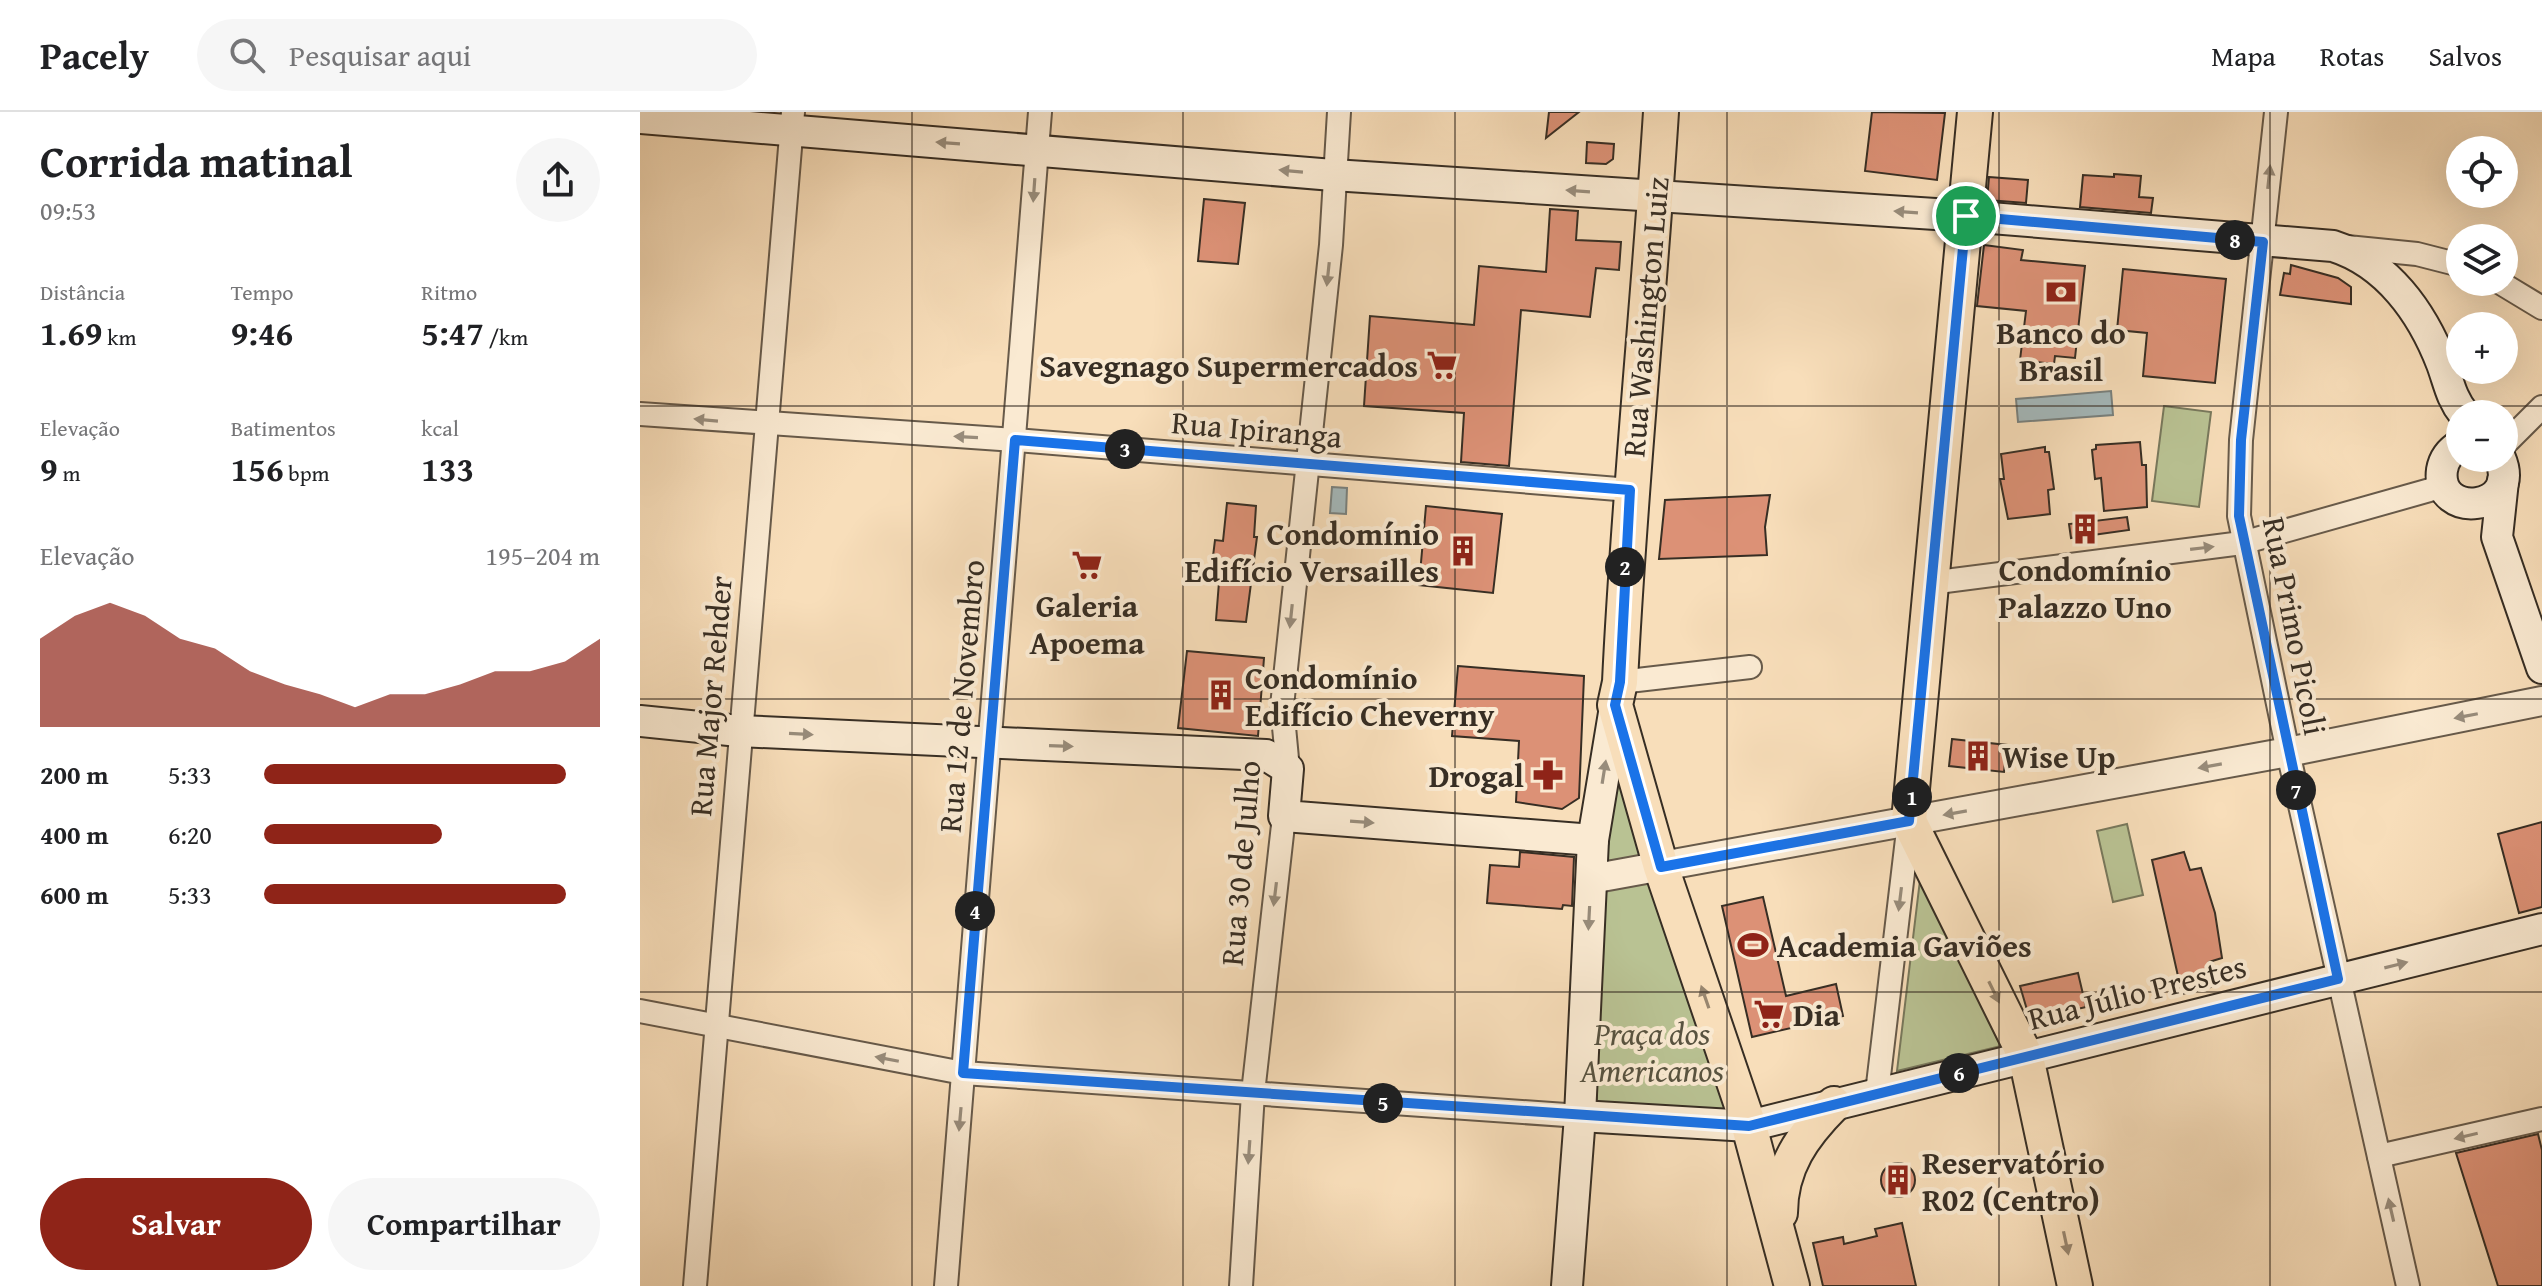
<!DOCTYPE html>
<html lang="pt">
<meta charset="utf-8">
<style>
body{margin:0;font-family:"Gentium Book Plus",serif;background:#f6f6f6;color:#202124;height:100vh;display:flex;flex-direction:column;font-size:30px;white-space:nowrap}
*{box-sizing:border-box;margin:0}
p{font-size:26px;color:#757577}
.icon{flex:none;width:44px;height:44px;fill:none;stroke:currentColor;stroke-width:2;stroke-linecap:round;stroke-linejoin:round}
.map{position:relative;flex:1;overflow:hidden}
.sheet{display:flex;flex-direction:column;background:#fff;width:640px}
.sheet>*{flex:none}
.controls{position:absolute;left:1806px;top:24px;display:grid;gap:16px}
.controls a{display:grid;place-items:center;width:72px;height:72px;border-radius:50%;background:#fff;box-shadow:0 8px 32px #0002;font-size:40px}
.pin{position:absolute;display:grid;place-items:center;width:68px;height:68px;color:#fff;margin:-34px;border:4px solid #fff;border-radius:50%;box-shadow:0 2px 8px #0007}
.km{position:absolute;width:40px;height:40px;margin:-20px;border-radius:50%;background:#222;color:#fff;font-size:22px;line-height:40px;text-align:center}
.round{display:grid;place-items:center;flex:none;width:84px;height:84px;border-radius:42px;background:#f6f6f6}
.head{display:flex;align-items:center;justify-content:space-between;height:136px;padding:0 40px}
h1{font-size:44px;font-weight:600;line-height:60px}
.stats{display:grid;grid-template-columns:repeat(3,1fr);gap:12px;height:136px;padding:8px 40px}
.stats div{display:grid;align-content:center}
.stats b{font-size:34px;font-weight:600}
.stats small{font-size:22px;font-weight:400}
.stats p{font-size:22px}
.chart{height:224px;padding:16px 40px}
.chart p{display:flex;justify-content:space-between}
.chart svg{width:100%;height:144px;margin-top:8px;fill:#8f2418;opacity:.7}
.primary-button{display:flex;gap:16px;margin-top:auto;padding:16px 40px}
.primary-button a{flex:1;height:92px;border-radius:48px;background:#8f2418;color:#fff;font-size:32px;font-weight:600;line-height:92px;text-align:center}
.primary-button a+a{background:#f6f6f6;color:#202124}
ul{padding:0 40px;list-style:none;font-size:26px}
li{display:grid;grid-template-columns:128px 96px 1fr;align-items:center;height:60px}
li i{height:20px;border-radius:10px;background:#8f2418}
header{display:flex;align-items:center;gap:48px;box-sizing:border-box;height:112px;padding:0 40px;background:#fff;border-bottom:2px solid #e0e0e0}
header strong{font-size:38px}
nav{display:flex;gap:44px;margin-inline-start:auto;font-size:28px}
.search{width:560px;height:72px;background:#f6f6f6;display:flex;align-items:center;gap:20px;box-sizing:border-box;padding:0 28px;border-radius:44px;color:#757577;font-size:30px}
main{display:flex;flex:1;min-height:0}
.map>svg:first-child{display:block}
.green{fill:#b9c293;stroke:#78785c;stroke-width:2}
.water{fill:#a4b9bc;stroke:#78817f;stroke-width:2}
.building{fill:#dc9176;stroke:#372e24;stroke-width:2}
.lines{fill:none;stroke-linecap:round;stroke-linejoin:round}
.minor-casing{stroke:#675a4a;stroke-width:26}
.tertiary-casing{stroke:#675a4a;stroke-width:32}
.secondary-casing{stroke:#372e24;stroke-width:34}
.primary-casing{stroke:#372e24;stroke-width:38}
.minor{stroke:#faead2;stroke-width:22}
.tertiary{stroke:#faead2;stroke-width:28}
.secondary{stroke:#faead2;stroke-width:30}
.primary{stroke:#f8deba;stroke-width:34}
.oneway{fill:#988c7b}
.oneway2{fill:#98866f}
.route-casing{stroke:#fff;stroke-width:16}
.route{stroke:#1a73e8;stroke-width:10}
.grid{fill:none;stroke:#372e24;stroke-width:2;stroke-opacity:0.55}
.labels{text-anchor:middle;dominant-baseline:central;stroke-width:8;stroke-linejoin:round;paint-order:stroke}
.street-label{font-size:32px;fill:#372e24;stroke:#faead2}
.poi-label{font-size:32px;font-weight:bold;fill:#372e24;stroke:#faead2;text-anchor:start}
.park-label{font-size:32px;font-style:italic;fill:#585340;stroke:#faead2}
</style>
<header>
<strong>Pacely</strong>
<div class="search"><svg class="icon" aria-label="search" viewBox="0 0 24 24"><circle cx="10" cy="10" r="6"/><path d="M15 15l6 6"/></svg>Pesquisar aqui</div>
<nav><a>Mapa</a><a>Rotas</a><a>Salvos</a></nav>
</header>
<main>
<section class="sheet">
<div class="head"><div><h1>Corrida matinal</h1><p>09:53</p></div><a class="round"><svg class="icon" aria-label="share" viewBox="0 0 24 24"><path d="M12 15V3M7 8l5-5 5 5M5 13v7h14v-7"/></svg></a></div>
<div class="stats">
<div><p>Distância</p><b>1.69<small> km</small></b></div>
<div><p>Tempo</p><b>9:46</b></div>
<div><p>Ritmo</p><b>5:47<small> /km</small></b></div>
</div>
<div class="stats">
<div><p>Elevação</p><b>9<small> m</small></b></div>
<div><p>Batimentos</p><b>156<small> bpm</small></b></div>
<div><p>kcal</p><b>133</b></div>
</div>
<div class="chart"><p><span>Elevação</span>195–204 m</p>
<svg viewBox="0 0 160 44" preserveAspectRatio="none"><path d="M0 44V17L10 10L20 6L30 10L40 17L50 20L60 27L70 31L80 34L90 38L100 34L110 34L120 31L130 27L140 27L150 24L160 17V44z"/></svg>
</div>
<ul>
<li><b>200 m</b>5:33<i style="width:90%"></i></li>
<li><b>400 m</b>6:20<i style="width:53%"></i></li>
<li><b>600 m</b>5:33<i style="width:90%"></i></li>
</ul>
<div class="primary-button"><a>Salvar</a><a>Compartilhar</a></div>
</section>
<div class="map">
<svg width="1902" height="1174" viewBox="0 0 1902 1174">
<rect width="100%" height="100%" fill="#f8deba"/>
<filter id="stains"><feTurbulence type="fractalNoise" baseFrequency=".0025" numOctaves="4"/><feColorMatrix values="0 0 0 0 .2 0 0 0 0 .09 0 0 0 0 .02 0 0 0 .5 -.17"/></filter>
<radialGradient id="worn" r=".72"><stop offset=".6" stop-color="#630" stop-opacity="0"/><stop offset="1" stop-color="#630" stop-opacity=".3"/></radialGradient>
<g class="green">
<path d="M1524,294L1571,300L1559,395L1512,389Z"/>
<path d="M969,636L1012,743L960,750Z"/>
<path d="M1487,712L1503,783L1473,790L1457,719Z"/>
<path d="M1011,767L1092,1002L957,995L955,774Z"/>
<path d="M1280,768L1361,934L1257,959Z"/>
</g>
<g class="water">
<path d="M1471,279L1473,303L1378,310L1376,287Z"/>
<path d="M692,375L707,376L706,402L690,401Z"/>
</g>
<g class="building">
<path d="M909,0H939L906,26Z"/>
<path d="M1232,0L1305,1L1297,68L1225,59Z"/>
<path d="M947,30L974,32L973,47L966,52L946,51Z"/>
<path d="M1474,62L1501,64L1499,85L1513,86L1511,101L1440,95L1443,63L1474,65Z"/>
<path d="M1349,65L1388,68L1386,91L1347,88Z"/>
<path d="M564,87L605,91L598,152L558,149Z"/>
<path d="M910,97L938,99L936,128L981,130L979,158L956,156L950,205L881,198L869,354L821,350L824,301L724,294L730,204L834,213L839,154L906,160Z"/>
<path d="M1344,133L1383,138L1381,148L1445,154L1435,246L1415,244L1414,252L1380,248L1386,199L1337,194Z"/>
<path d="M1651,153L1698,166L1711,175V192L1640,183L1644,161L1650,162Z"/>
<path d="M1483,157L1586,167L1575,271L1503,264L1507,221L1477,218Z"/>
<path d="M1500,330L1502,353H1506L1507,395L1464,399L1461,366L1455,367L1452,338L1456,337V333Z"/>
<path d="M1405,335V340H1409L1414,377L1408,378L1410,402L1368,407L1360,367H1364L1361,342Z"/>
<path d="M1130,383L1125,415L1127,443L1019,447L1025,388Z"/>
<path d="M587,391L616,394L614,425H617L606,510L576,508L579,470L570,469L575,428L583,429Z"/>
<path d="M786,394L862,402L853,481L779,473Z"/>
<path d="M1487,405L1489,418L1431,426L1429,412Z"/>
<path d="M547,539L624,546L618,624L538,616Z"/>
<path d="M818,554L944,564L939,686L922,697L876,690L879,629L812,624Z"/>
<path d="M1312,627L1367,633L1364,660L1309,654Z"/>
<path d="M1902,710V795L1879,801L1858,722Z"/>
<path d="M880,740L934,745L932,794L923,793L922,797L847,791L850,753L879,755Z"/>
<path d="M1544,740L1550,758L1561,756L1575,801L1582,846L1569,850L1575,874L1542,882L1512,748Z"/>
<path d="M1123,785L1146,884L1196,872L1203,904L1112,925L1082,794Z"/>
<path d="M1438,861L1446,895L1390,908L1380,874Z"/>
<path d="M1898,1022L1902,1038V1174H1858L1816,1041Z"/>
<circle cx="1258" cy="1068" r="17"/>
<path d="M1262,1111L1276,1174H1183L1173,1131L1203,1125L1204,1132L1237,1124L1235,1117Z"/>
</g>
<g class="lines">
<g class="minor-casing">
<g id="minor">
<path d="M1636,0L1601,328L1599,404L1648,640L1768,1174"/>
<path d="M1707,135L1777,142L1820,153"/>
<path d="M1859,170L1902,196"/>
<path d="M0,302L375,328L990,378"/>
<path d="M1864,333L1902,295"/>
<path d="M1290,471L1602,431L1804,374"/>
<path d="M980,570L1110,555"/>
<path d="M648,657L642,594L691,133L699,0"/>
<path d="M0,899L323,961L940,1004"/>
<path d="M1237,981L1269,710"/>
<path d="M1739,1044L1902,1007"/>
<path d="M55,1174L153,0"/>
<path d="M306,1174L400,0"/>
<path d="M601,1174L613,981L644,704"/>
</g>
</g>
<g class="tertiary-casing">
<path id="tertiary" d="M951,767L1648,640L1902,589"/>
</g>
<g class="secondary-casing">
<g id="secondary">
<path d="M0,6L693,63L1326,104L1693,134C1747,151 1782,200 1802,252C1809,271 1811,286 1824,302"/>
<path d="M1820,333C1810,339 1804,346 1802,358C1795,408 1883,400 1860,346"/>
<path d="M1863,369L1857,425L1902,556"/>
<path d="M0,609L99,619L626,643L648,657L644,704L953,728"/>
<path d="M940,1004L1109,1014L1902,817"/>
<path d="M927,1174L940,1004L953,728L975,595"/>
</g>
</g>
<g class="primary-casing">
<g id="primary">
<path d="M1021,0C1009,190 989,380 980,570L975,593L1021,755L1109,1014L1152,1174"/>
<path d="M1335,0L1269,709L1386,945L1435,1174"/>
<path d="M1140,1101C1140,1055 1163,1023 1194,992"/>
</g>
</g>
<use href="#minor" class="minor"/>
<use href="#tertiary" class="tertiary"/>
<use href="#secondary" class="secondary"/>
<use href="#primary" class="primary"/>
</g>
<defs><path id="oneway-solid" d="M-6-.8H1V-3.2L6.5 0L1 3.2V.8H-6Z" transform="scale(2)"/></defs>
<g class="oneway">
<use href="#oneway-solid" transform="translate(308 31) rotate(-176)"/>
<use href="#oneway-solid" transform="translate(651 59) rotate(-175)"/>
<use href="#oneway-solid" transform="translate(1629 65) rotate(-84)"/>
<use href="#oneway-solid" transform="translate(394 78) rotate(94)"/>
<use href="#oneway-solid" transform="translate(938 79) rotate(-176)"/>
<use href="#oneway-solid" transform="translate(1266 100) rotate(-176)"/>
<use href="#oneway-solid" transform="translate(688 162) rotate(96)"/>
<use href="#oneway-solid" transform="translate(66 308) rotate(-175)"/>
<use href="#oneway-solid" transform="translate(326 325) rotate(-177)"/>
<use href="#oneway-solid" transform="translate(1562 436) rotate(-7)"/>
<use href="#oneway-solid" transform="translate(651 504) rotate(96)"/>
<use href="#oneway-solid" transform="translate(1826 604) rotate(169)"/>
<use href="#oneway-solid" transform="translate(161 622) rotate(3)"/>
<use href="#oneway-solid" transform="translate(421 634) rotate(2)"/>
<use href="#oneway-solid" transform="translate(1570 654) rotate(170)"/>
<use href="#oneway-solid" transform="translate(964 660) rotate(-81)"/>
<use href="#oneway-solid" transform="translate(1315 701) rotate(170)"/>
<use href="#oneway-solid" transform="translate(722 710) rotate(4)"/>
<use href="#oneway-solid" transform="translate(635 782) rotate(97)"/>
<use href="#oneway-solid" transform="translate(1260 787) rotate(97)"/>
<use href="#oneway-solid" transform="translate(949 806) rotate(93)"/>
<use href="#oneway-solid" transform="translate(1756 853) rotate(-14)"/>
<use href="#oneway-solid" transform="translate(247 947) rotate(-169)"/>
<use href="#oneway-solid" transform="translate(320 1007) rotate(95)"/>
<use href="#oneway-solid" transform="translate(1826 1024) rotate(167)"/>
<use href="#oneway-solid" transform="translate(609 1040) rotate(94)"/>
<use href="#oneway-solid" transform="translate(1751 1098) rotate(-103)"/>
</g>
<g class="oneway2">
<use href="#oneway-solid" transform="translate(1354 880) rotate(64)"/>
<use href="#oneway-solid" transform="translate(1065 885) rotate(-109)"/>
<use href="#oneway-solid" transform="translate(1426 1131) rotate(78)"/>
</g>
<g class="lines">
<g class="route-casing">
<path id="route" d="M1326,104L1623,130L1601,328L1599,404L1698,867L1109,1014L323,961L375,328L990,378L980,570L975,593L1021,755L1269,709Z"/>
</g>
<use href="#route" class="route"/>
</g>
<path class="grid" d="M272,0V1174M543,0V1174M815,0V1174M1087,0V1174M1359,0V1174M1630,0V1174M0,294H1902M0,587H1902M0,880H1902"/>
<defs>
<g id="bank-bare" transform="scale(2.4)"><path d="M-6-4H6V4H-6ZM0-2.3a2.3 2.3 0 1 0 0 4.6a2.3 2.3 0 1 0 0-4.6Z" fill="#8f2418" stroke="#faead2" stroke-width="2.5" paint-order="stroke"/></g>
<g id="supermarket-bare" transform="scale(2.4)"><path d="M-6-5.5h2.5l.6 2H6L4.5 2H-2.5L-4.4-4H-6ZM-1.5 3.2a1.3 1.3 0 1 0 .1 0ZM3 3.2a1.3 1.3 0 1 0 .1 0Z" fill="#8f2418" stroke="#faead2" stroke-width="2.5" paint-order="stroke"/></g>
<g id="building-bare" transform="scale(2.4)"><path d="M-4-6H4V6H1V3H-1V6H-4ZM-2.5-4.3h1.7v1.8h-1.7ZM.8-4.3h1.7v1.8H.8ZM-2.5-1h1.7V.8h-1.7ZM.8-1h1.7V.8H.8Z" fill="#8f2418" stroke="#faead2" stroke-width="2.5" paint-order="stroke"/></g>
<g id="pharmacy-bare" transform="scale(2.4)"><path d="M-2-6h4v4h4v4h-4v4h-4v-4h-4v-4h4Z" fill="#8f2418" stroke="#faead2" stroke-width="2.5" paint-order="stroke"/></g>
<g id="stadium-bare" transform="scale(2.4)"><path d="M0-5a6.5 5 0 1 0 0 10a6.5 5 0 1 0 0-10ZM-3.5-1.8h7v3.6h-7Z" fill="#8f2418" stroke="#faead2" stroke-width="2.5" paint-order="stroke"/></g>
</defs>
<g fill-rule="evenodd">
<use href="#bank-bare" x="1421" y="180"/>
<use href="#supermarket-bare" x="802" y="253"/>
<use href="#building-bare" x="1445" y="417"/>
<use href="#building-bare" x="823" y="439"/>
<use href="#supermarket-bare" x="447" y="453"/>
<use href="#building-bare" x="581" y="583"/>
<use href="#building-bare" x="1338" y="644"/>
<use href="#pharmacy-bare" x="908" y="663"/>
<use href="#stadium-bare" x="1113" y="833"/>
<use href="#supermarket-bare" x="1129" y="902"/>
<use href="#building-bare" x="1258" y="1068"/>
</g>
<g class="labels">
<g class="street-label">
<text transform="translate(1005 205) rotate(-85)">Rua Washington Luiz</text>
<text transform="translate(617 317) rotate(5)">Rua Ipiranga</text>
<text transform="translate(1655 514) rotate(79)">Rua Primo Picoli</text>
<text transform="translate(70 584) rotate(-85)">Rua Major Rehder</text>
<text transform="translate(321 584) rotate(-85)">Rua 12 de Novembro</text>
<text transform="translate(600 751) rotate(-85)">Rua 30 de Julho</text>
<text transform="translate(1497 880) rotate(-14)">Rua Júlio Prestes</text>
</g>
<g class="poi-label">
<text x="1421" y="220" text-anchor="middle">Banco do<tspan x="1421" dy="37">Brasil</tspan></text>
<text x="778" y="253" text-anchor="end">Savegnago Supermercados</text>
<text x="799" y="421" text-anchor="end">Condomínio<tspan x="799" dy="37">Edifício Versailles</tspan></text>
<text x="1445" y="457" text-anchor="middle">Condomínio<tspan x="1445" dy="37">Palazzo Uno</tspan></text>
<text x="447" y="493" text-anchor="middle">Galeria<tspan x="447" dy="37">Apoema</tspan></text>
<text x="605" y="565">Condomínio<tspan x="605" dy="37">Edifício Cheverny</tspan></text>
<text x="1362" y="644">Wise Up</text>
<text x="884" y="663" text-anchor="end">Drogal</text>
<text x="1137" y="833">Academia Gaviões</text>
<text x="1153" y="902">Dia</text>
<text x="1282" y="1050">Reservatório<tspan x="1282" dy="37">R02 (Centro)</tspan></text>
</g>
<g class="park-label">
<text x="1012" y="921">Praça dos<tspan x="1012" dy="37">Americanos</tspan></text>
</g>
</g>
<rect width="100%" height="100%" filter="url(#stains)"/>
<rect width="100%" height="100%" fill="url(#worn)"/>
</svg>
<div class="controls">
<a><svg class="icon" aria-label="locate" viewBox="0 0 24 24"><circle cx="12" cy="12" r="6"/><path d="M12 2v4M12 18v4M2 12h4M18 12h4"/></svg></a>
<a><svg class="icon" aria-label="layers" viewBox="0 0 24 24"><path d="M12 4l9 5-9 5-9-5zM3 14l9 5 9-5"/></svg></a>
<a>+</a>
<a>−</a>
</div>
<div class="pin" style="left:1326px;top:104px;background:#1e9e55"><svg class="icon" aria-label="arrive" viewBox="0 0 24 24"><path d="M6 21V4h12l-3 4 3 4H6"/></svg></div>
<b class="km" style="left:1272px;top:685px">1</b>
<b class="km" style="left:985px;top:455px">2</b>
<b class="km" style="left:485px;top:337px">3</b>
<b class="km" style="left:335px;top:799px">4</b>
<b class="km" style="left:743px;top:991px">5</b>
<b class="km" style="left:1319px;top:961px">6</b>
<b class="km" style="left:1656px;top:678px">7</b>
<b class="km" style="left:1595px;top:128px">8</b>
</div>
</main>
